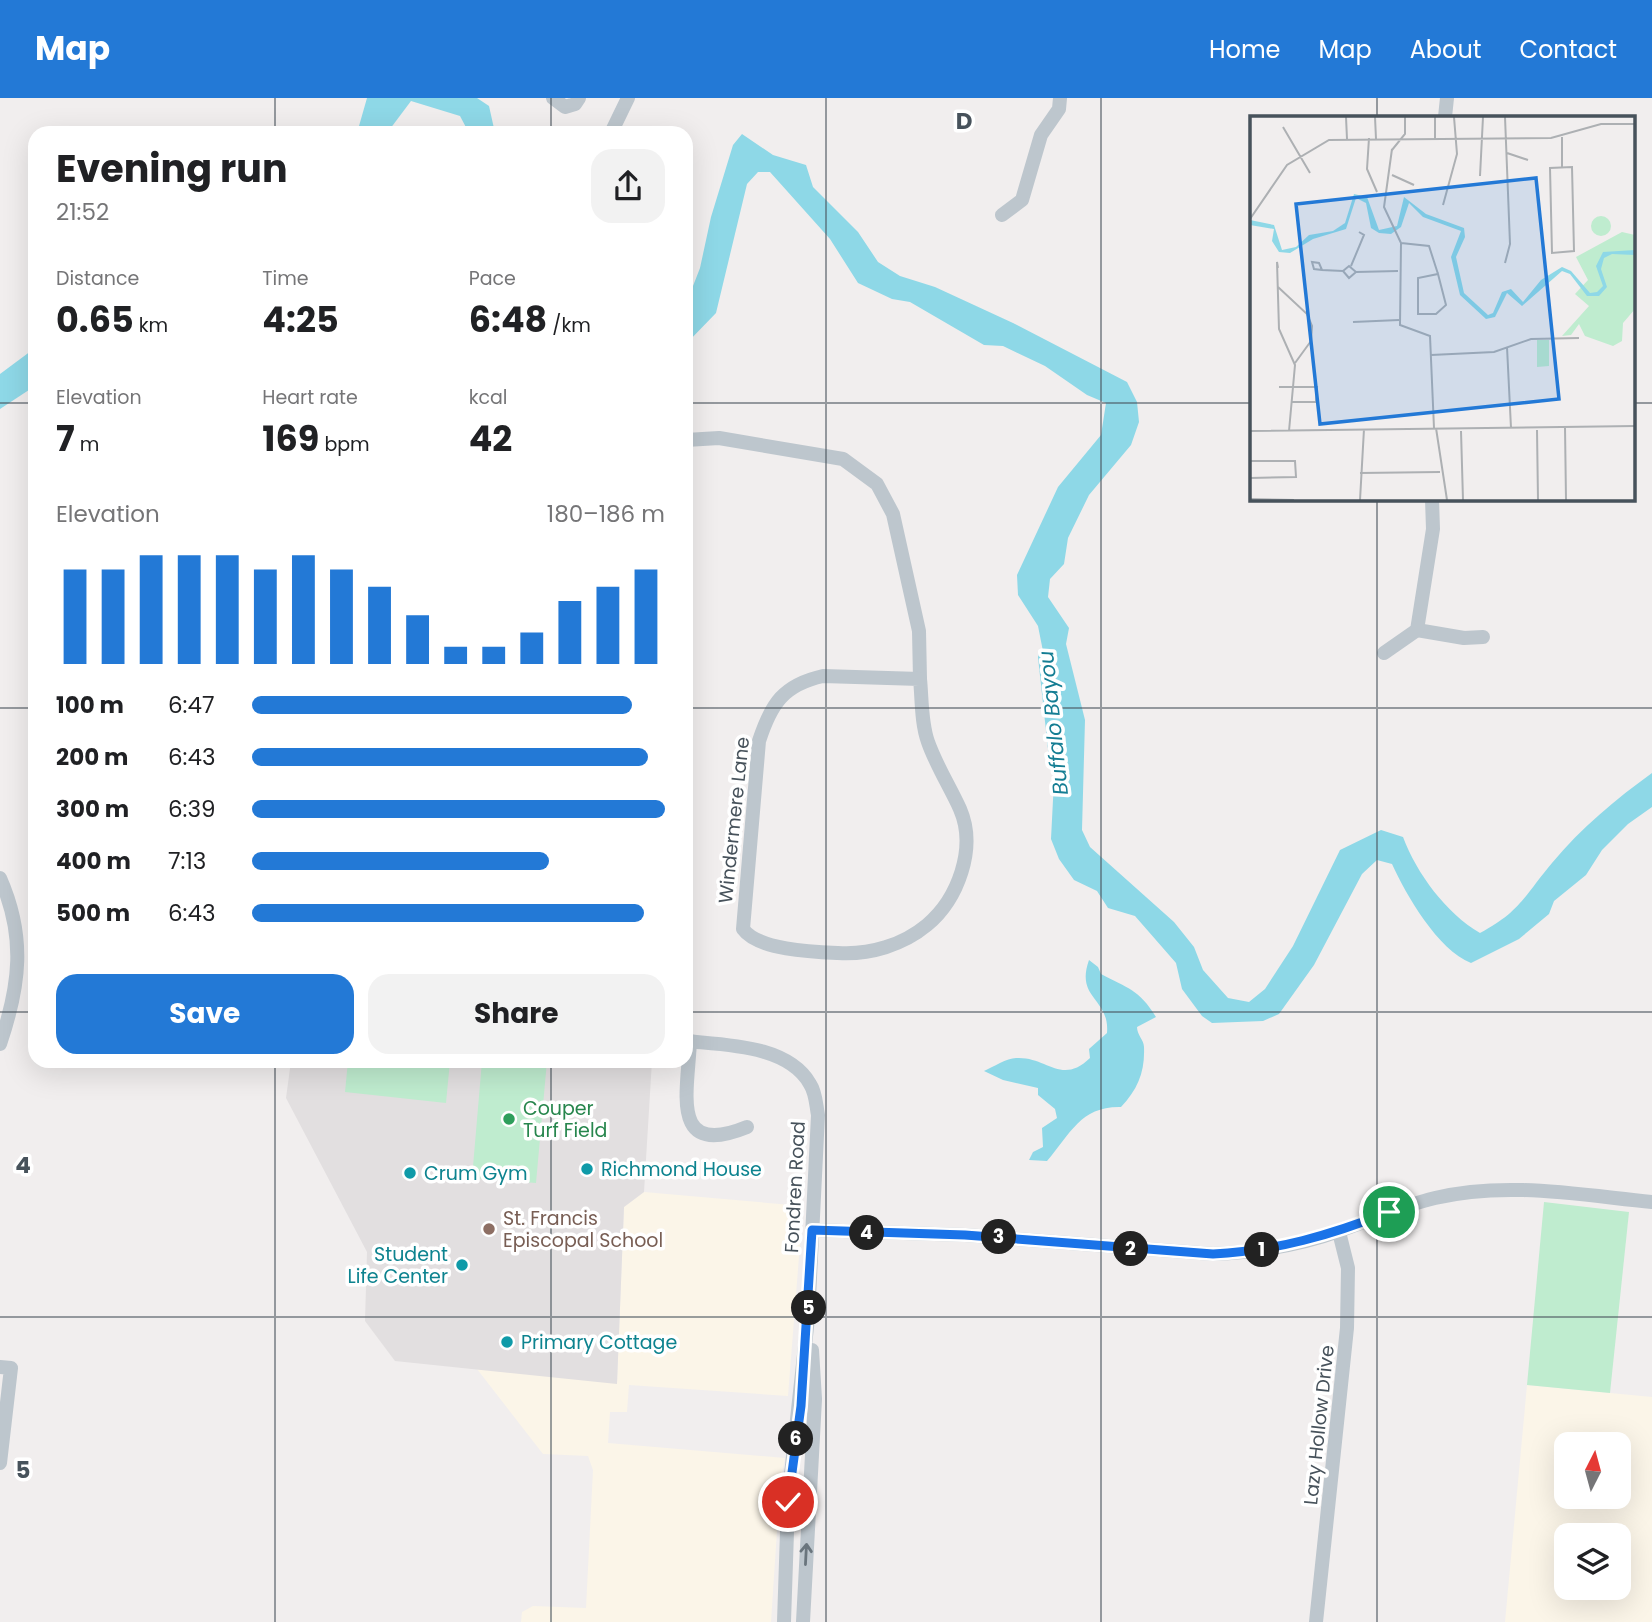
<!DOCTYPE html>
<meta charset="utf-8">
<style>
body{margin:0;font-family:Poppins,sans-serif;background:#f2f2f2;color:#202124;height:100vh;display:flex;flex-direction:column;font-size:26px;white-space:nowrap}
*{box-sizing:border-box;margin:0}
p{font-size:23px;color:#757577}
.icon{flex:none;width:38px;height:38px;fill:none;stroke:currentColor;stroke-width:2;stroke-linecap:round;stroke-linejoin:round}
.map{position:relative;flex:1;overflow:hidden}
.sheet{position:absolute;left:28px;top:28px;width:665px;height:942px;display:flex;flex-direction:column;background:#fff;border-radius:21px;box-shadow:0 7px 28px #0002}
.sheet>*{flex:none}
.needle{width:46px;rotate:6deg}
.tools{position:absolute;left:1554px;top:1334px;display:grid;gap:14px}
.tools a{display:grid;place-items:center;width:77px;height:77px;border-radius:14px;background:#fff;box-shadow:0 7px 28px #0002;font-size:35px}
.pin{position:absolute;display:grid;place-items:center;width:60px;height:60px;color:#fff;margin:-30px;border:4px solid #fff;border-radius:50%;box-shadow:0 2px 7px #0007}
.km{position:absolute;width:35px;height:35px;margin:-18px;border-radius:50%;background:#222;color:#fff;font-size:19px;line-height:35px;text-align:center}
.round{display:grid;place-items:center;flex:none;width:74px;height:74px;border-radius:21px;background:#f2f2f2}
.summary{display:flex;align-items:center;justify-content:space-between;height:119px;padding:0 28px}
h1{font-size:38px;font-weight:700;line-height:52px}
.figures{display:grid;grid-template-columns:repeat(3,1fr);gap:10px;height:119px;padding:7px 28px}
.figures div{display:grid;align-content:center}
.figures b{font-size:35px;font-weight:700}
.figures small{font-size:19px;font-weight:400}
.figures p{font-size:19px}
.chart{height:196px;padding:14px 28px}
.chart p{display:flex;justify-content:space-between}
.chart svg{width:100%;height:126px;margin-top:7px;stroke:#2379d6;stroke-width:6}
.cta{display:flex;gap:14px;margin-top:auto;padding:14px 28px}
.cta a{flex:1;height:80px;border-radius:21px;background:#2379d6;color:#fff;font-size:28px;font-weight:700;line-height:80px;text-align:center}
.cta a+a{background:#f2f2f2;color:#202124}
ul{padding:0 28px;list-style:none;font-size:23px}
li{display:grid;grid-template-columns:112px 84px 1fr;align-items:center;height:52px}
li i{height:18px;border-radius:9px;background:#2379d6}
header{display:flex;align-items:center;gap:42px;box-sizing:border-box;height:98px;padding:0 35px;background:#2379d6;color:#fff}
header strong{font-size:33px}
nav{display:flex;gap:38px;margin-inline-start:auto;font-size:24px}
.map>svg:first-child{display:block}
.commercial{fill:#fbf5e8;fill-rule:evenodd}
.education{fill:#e2dfe0}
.green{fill:#bfeccf}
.water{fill:#8ed8e7}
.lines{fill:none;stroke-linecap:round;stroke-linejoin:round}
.river{stroke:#8ed8e7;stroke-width:16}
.minor{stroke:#bdc6cd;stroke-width:14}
.oneway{stroke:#6a757d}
.route-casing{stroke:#fff;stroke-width:14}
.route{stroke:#1a73e8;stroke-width:9}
.grid{fill:none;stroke:#47525b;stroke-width:2;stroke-opacity:0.55}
.leisure-dot{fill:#2e9e5b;stroke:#fff;stroke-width:2.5}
.culture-dot{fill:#0f9aa8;stroke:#fff;stroke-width:2.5}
.education-dot{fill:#8d6e63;stroke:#fff;stroke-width:2.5}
.labels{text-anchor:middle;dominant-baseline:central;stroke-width:7;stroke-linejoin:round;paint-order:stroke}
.street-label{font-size:19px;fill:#47525b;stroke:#fff}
.leisure-label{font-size:19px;fill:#27864d;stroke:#fff;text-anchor:start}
.culture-label{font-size:19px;fill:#0d838f;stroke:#fff;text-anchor:start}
.education-label{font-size:19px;fill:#785e54;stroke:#fff;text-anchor:start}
.water-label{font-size:21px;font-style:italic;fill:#147d93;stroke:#fff}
.inset-road{fill:none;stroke:#adb0b3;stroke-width:2}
.view{fill:#2379d6;fill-opacity:0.15;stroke:#2379d6;stroke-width:3.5}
.inset-edge{fill:none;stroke:#47525b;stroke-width:3.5}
.grid-label{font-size:23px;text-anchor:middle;font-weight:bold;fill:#47525b;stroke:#fff;stroke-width:7;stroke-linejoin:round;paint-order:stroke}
</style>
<header>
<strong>Map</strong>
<nav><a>Home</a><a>Map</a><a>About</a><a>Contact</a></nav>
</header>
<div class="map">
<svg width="1652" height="1524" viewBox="0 0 1652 1524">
<rect width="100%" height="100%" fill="#f1eeee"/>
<g class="commercial">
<path d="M644,1094L803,1108L788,1298L629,1287L627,1314H610L608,1345L785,1360L780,1387L771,1524H521L522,1514L533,1508L586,1510L593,1372L588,1358L543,1356L477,1271L617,1285L624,1109Z"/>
<path d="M1527,1287L1652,1299V1524H1505ZM1566,1346H1619V1398H1566ZM1566,1437H1619V1489H1566Z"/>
</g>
<path class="education" d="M291,963H652L644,1094L624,1109L617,1286L395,1263L365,1223L367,1154L286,1000Z"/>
<g class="green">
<path d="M348,963H450L446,1005L345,994Z"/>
<path d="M482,963H547L536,1085L472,1080Z"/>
<path d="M1544,1104L1629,1114L1610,1295L1527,1287Z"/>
</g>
<g class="water">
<path d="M367,0H477L489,8L495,35H469L460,18L411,3L387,35H357Z"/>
<path d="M742,36L773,57L806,67L813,89L858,134L878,164L900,178L935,189L1013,225L1127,284L1137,304L1139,324L1131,347L1089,397L1068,440L1064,466L1050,481L1048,499L1069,530L1066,546L1085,622L1082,732L1090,749L1174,824L1194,849L1203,872L1228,900L1249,904L1265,891L1293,848L1340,752L1381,732L1403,739C1417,776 1446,815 1480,835C1520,814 1525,797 1552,765C1581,730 1616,701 1652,675V709L1628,726L1602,752L1586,777L1554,803L1549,816L1519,841L1471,865C1438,852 1406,797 1392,766L1377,762L1362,776L1314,867L1279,916L1263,923L1212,925L1202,918L1182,891L1176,865L1135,818L1108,810L1097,793L1074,782L1059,761L1051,741L1057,624L1038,528L1018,497L1017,477L1058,389L1101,337L1106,305L1087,297L1045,268L1003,248L984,247L910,204L892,201L858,185L830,141L770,74H758L747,86L716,215L686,246V206L700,170L711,119L733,47Z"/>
<path d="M35,250V288L0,311V276Z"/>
<path d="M1089,862L1098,869L1101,876C1127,890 1139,891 1156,919L1137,929C1137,937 1144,942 1144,949C1145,974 1138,991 1121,1009C1081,1008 1071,1035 1047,1063L1029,1062L1033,1054L1043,1049L1042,1030L1057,1020L1055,1011L1038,997V990L1003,982L984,973C993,969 1007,960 1016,960C1047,958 1061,988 1090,960L1089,951L1107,935C1110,900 1075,901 1089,862Z"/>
</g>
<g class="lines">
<path class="river" d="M1046,559L1058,669"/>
<g class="minor">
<path d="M553,0L565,9L575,6L579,0"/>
<path d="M1445,19L1447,0"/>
<path d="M611,35L628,0"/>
<path d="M1002,117L1022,102L1041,37L1059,11L1060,0"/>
<path d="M686,342L719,340L843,361L877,386L893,416L919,533L920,581"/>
<path d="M1417,532L1464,540L1483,539"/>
<path d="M1384,555L1417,532L1433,431L1432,401"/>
<path d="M823,578L920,581C922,600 921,625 928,644C936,667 950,689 960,711C977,750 958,801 927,827C903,847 870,857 838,855C813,854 758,852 743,831L759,643C771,606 783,587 823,578Z"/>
<path d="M0,780C26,839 20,887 0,946"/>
<path d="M686,943C725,947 788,947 810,986C816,995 816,1007 818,1017L808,1220L788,1404L784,1524"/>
<path d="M690,943C688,993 669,1061 747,1029"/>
<path d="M812,1132L965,1137L1213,1156C1256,1154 1298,1148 1339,1133C1371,1122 1401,1108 1435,1100C1506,1083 1580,1097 1652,1104"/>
<path d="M0,1269L11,1270L0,1365"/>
<path d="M803,1524L815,1301L812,1252"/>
<path d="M1316,1524L1347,1230L1348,1170L1339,1134"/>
</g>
</g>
<defs><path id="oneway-shaft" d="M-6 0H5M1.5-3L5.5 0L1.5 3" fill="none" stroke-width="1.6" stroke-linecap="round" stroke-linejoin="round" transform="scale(1.75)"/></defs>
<use class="oneway" href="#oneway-shaft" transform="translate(806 1456) rotate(-87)"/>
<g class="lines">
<g class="route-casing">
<path id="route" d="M788,1404L801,1308L812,1132L965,1137L1213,1156C1276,1153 1331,1137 1389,1114"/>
</g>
<use href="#route" class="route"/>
</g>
<path class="grid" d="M275,0V35M551,0V35M826,0V1524M1101,0V1524M1377,0V19M0,305H35M686,305H1251M1633,305H1652M1377,401V1524M0,610H35M686,610H1652M0,914H35M686,914H1652M275,962V1524M551,962V1524M0,1219H1652"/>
<circle class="leisure-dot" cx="509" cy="1021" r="7"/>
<g class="culture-dot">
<circle cx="587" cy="1071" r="7"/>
<circle cx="410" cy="1075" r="7"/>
<circle cx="462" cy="1167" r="7"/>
<circle cx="507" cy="1244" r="7"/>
</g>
<circle class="education-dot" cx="489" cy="1131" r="7"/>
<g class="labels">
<g class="street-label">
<text transform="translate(734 722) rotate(-84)">Windermere Lane</text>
<text transform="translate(795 1089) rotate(-87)">Fondren Road</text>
<text transform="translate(1319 1327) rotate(-84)">Lazy Hollow Drive</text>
</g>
<g class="leisure-label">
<text x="523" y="1010">Couper<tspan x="523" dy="22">Turf Field</tspan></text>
</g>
<g class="culture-label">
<text x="601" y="1071">Richmond House</text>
<text x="424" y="1075">Crum Gym</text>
<text x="448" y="1156" text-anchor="end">Student<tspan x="448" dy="22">Life Center</tspan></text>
<text x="521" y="1244">Primary Cottage</text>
</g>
<g class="education-label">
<text x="503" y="1120">St. Francis<tspan x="503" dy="22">Episcopal School</tspan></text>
</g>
<g class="water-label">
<text transform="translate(1053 625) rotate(-96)">Buffalo Bayou</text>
</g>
</g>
<g transform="translate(1250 18)">
<rect width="385" height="385" fill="#f1eeee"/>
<path d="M341 110a10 10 0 1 1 20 0a10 10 0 1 1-20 0ZM372,116L385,119V193L373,207L372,225L363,230L335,220L329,208L321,219L312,220L339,190L325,178L338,164L326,141ZM287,224H299V250L287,251Z" fill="#bfeccf"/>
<path d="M104,78L117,81L129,114L147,110L154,81L176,98L214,112L215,121L206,141L214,177L238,199L243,197L252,176L261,173L273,186L291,164L312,151L321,155L340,177L347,176L353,170L346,150L353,136L385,134V139L362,138L354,142L351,153L357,171L349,180H337L320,158L312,155L272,190L257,177L245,201L236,203L210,179L201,141L211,115L173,101L159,87L151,111L141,118L129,117L121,112L116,87L106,82L96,113L63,123L40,137L29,136L22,125L24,113L0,109V104L24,109L32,134L46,131L59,119L83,115L95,107Z" fill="#8ed8e7"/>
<path class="inset-road" d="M96,1L97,23M125,1L126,23M185,1V23M255,1L260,128L255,147M33,11L60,57M119,22L117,53L127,76M142,33L134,91L151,127L150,209L180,220L184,312M142,34L155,18V1M257,37L278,44M312,51V21M322,51L324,135L302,137L300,52ZM142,59L164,69M230,60L233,1M193,89L207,38L204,1M0,103L37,49L79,24L301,22L351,8H385M151,127L179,130L188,158M101,150L114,119L109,116M28,152L27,146L29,213L45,249L39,315M72,154L64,153L62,146L69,147L72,154L93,155L99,150L106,156L99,162L93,155M106,156L148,155M188,158L196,189L186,198H168V162ZM28,171L57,198L62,210L61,225L45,247M103,206L149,204M257,231L261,312M181,239L244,236L281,223L329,222M29,271H67L66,286H41M315,311L316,384M186,312L197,384M287,314L288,384M0,315L385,310M211,315L213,384M0,345H45L46,361L0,362M110,357L190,356M0,383L44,384M110,384L114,313"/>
<path class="view" d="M286,62L309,283L70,308L46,88Z"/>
<rect width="385" height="385" class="inset-edge"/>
</g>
<g class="grid-label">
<text x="964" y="31">D</text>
<text x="23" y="1075">4</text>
<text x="23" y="1380">5</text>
</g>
</svg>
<div class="tools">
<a><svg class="needle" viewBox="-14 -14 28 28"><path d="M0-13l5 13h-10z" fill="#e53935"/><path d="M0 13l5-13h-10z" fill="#757577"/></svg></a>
<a><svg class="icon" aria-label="layers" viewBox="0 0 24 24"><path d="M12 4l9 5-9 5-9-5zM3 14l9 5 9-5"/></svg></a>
</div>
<div class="pin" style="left:1389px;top:1114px;background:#1e9e55"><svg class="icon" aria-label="arrive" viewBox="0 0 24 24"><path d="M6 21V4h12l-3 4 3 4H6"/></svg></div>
<div class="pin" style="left:788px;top:1404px;background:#d93025"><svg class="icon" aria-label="check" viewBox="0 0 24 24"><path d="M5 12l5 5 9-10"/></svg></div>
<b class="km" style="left:1262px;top:1152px">1</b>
<b class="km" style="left:1131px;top:1151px">2</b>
<b class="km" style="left:999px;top:1139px">3</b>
<b class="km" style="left:867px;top:1135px">4</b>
<b class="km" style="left:809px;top:1210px">5</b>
<b class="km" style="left:796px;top:1341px">6</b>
<section class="sheet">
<div class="summary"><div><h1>Evening run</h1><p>21:52</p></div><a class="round"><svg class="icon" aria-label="share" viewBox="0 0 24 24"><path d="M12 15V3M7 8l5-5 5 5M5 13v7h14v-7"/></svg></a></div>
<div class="figures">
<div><p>Distance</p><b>0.65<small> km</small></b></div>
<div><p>Time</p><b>4:25</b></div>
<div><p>Pace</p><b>6:48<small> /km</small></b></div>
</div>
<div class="figures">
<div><p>Elevation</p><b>7<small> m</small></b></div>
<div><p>Heart rate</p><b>169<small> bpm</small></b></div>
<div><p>kcal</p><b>42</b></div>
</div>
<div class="chart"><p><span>Elevation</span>180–186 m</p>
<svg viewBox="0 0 160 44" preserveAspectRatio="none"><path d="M5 44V11M15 44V11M25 44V6M35 44V6M45 44V6M55 44V11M65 44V6M75 44V11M85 44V17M95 44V27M105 44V38M115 44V38M125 44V33M135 44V22M145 44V17M155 44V11"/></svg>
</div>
<ul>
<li><b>100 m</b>6:47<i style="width:92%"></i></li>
<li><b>200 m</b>6:43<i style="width:96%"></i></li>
<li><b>300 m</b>6:39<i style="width:100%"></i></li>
<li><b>400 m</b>7:13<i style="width:72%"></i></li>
<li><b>500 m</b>6:43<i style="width:95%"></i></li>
</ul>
<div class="cta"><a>Save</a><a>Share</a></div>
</section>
</div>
